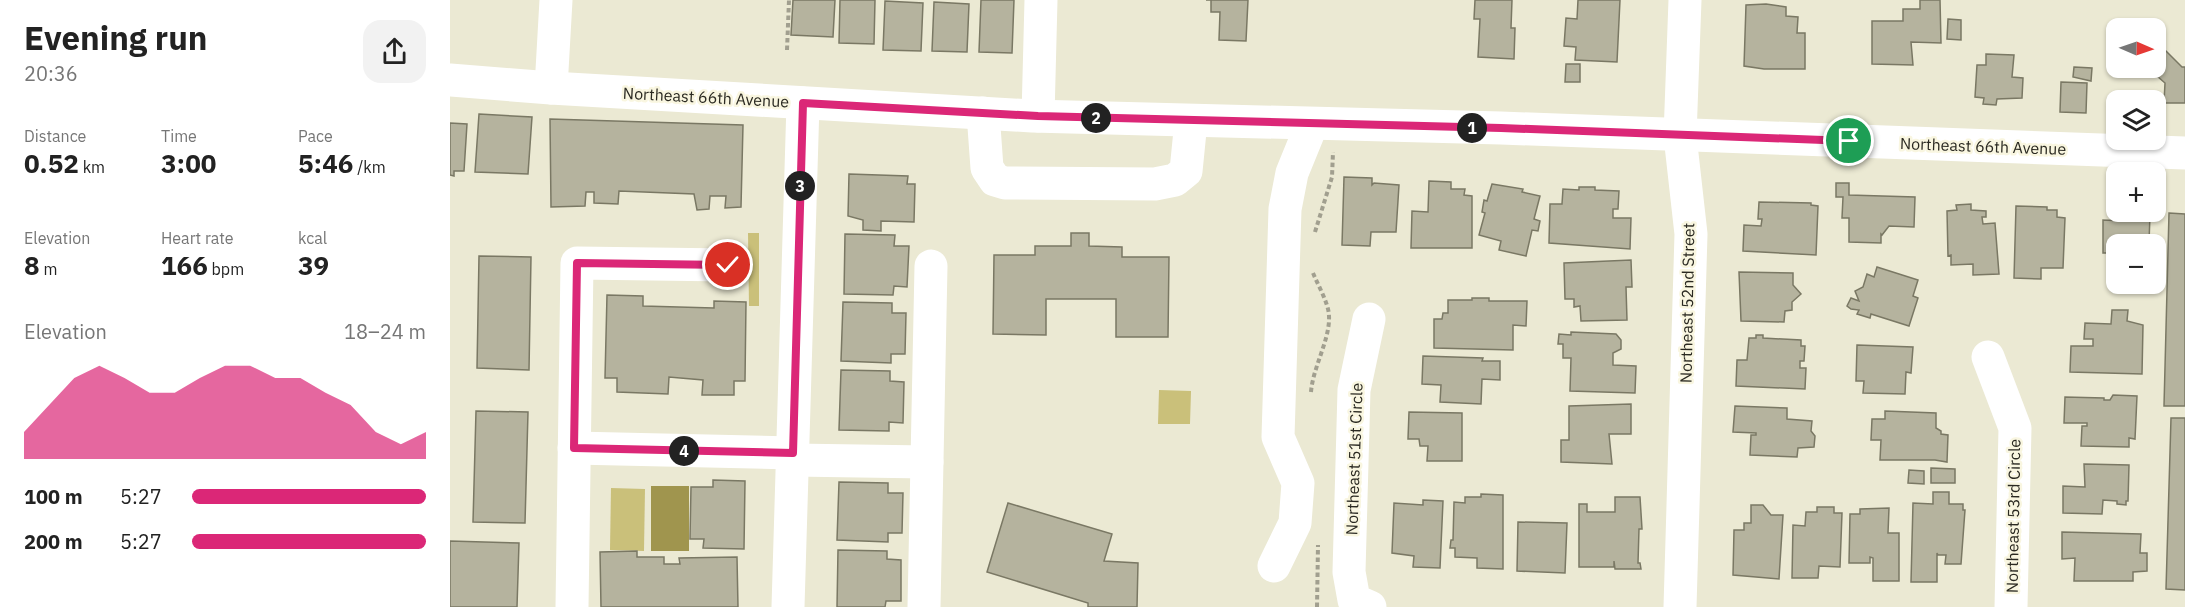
<!DOCTYPE html>
<meta charset="utf-8">
<style>
body{margin:0;font-family:"IBM Plex Sans",sans-serif;background:#f2f2f2;color:#222;height:100vh;display:flex;flex-direction:column;font-size:22px;white-space:nowrap}
*{box-sizing:border-box;margin:0}
p{font-size:20px;color:#767676}
.icon{flex:none;width:33px;height:33px;fill:none;stroke:currentColor;stroke-width:2;stroke-linecap:round;stroke-linejoin:round}
.map{position:relative;flex:1;overflow:hidden}
.drawer{display:flex;flex-direction:column;background:#fff;width:450px}
.drawer>*{flex:none}
.needle{width:39px;rotate:92deg}
.buttons{position:absolute;left:1656px;top:18px;display:grid;gap:12px}
.buttons a{display:grid;place-items:center;width:60px;height:60px;border-radius:12px;background:#fff;box-shadow:0 2px 4px #0004;font-size:30px}
.pin{position:absolute;display:grid;place-items:center;width:51px;height:51px;color:#fff;margin:-26px;border:3px solid #fff;border-radius:50%;box-shadow:0 2px 6px #0007}
.km{position:absolute;width:30px;height:30px;margin:-15px;border-radius:50%;background:#222;color:#fff;font-size:16px;line-height:30px;text-align:center}
.round{display:grid;place-items:center;flex:none;width:63px;height:63px;border-radius:18px;background:#f2f2f2}
.summary{display:flex;align-items:center;justify-content:space-between;height:102px;padding:0 24px}
h1{font-size:33px;font-weight:700;line-height:45px}
.stats{display:grid;grid-template-columns:repeat(3,1fr);gap:9px;height:102px;padding:6px 24px}
.stats div{display:grid;align-content:center}
.stats b{font-size:26px;font-weight:700}
.stats small{font-size:16px;font-weight:400}
.stats p{font-size:16px}
.chart{height:168px;padding:12px 24px}
.chart p{display:flex;justify-content:space-between}
.chart svg{width:100%;height:108px;margin-top:6px;fill:#db2777;opacity:.7}
ul{padding:0 24px;list-style:none;font-size:20px}
li{display:grid;grid-template-columns:96px 72px 1fr;align-items:center;height:45px}
li i{height:15px;border-radius:8px;background:#db2777}
main{display:flex;flex:1;min-height:0}
.map>svg:first-child{display:block}
.green{fill:#cac07a}
.water{fill:#a0954e}
.building{fill:#b5b39e;stroke:#7a7864;stroke-width:1.5}
.lines{fill:none;stroke-linecap:round;stroke-linejoin:round}
.path{stroke:#a19f8f;stroke-width:4;stroke-dasharray:4.5 3;stroke-linecap:butt}
.minor{stroke:#fff;stroke-width:33}
.route-casing{stroke:#fff;stroke-width:12}
.route{stroke:#db2777;stroke-width:8}
.labels{text-anchor:middle;dominant-baseline:central;stroke-width:5;stroke-linejoin:round;paint-order:stroke}
.street-label{font-size:16px;fill:#2a2921;stroke:#f9f6e0}
</style>
<main>
<section class="drawer">
<div class="summary"><div><h1>Evening run</h1><p>20:36</p></div><a class="round"><svg class="icon" aria-label="share" viewBox="0 0 24 24"><path d="M12 15V3M7 8l5-5 5 5M5 13v7h14v-7"/></svg></a></div>
<div class="stats">
<div><p>Distance</p><b>0.52<small> km</small></b></div>
<div><p>Time</p><b>3:00</b></div>
<div><p>Pace</p><b>5:46<small> /km</small></b></div>
</div>
<div class="stats">
<div><p>Elevation</p><b>8<small> m</small></b></div>
<div><p>Heart rate</p><b>166<small> bpm</small></b></div>
<div><p>kcal</p><b>39</b></div>
</div>
<div class="chart"><p><span>Elevation</span>18–24 m</p>
<svg viewBox="0 0 160 44" preserveAspectRatio="none"><path d="M0 44V33L10 22L20 11L30 6L40 11L50 17L60 17L70 11L80 6L90 6L100 11L110 11L120 17L130 22L140 33L150 38L160 33V44z"/></svg>
</div>
<ul>
<li><b>100 m</b>5:27<i style="width:100%"></i></li>
<li><b>200 m</b>5:27<i style="width:100%"></i></li>
</ul>
</section>
<div class="map">
<svg width="1735" height="607" viewBox="0 0 1735 607">
<rect width="100%" height="100%" fill="#ebe9d3"/>
<g class="green">
<path d="M298,233H309V306H299Z"/>
<path d="M709,390L741,391L740,424H708Z"/>
<path d="M161,488L195,489L194,551L160,550Z"/>
</g>
<rect class="water" x="201" y="486" width="38" height="65"/>
<g class="building">
<path d="M343,0H385L383,37L341,35Z"/>
<path d="M390,0H425L424,44L389,43Z"/>
<path d="M531,0H564L562,53L529,52Z"/>
<path d="M756,0H798L796,41L769,40L770,12H761V0Z"/>
<path d="M1025,0H1062L1061,28H1065L1064,59L1028,57L1030,19H1024Z"/>
<path d="M1128,0H1170L1167,62L1125,60L1126,47L1114,46L1116,18L1127,19Z"/>
<path d="M1470,0H1490L1491,43L1461,42L1463,65L1422,64V21H1453V9H1470Z"/>
<path d="M435,1L473,3L471,51L433,50Z"/>
<path d="M484,2L519,4L517,52L482,51Z"/>
<path d="M1316,4L1336,7V16L1348,17L1347,33H1355V69H1314L1294,66L1296,5Z"/>
<path d="M1498,19L1511,20V40L1497,39Z"/>
<path d="M1716,51L1732,67H1735V103H1714L1715,83L1699,69L1706,68V62Z"/>
<path d="M1536,54L1564,55L1562,77L1573,78L1572,98L1547,99L1546,105L1533,104L1534,98L1525,97L1527,65H1536Z"/>
<path d="M1116,64H1130V82H1115Z"/>
<path d="M1624,67L1642,68L1641,81L1623,77Z"/>
<path d="M1611,82L1637,83L1636,113L1610,112Z"/>
<path d="M29,114L82,117L78,174L25,172Z"/>
<path d="M100,119L293,125L291,207L275,208L276,196H260L259,209L247,210L244,194L169,191L168,204L144,203V192H136L135,206L101,207Z"/>
<path d="M0,123L17,124L14,171H4V176L0,175Z"/>
<path d="M399,174L458,176L457,184H465L464,222L431,221V231L413,230V220L398,216Z"/>
<path d="M894,177L922,178V185L924,183L949,185L946,232H921L920,246L892,245Z"/>
<path d="M979,181L1001,182V189H1015L1014,195L1022,196V248H961L962,211L978,212Z"/>
<path d="M1386,183H1399V195L1465,197L1464,227L1439,226L1432,235L1431,234V243L1399,242V218H1392L1393,197H1386Z"/>
<path d="M1042,184L1073,189L1072,192L1090,196L1084,219L1090,221L1088,231L1082,230L1076,256L1049,250L1051,241L1029,235L1035,213L1032,212L1034,200L1037,201Z"/>
<path d="M1129,187H1145V190L1169,191L1168,209H1163V218H1181L1180,249L1099,243L1100,204H1112L1113,189L1129,190Z"/>
<path d="M1309,202L1361,203V205L1368,206L1366,255L1293,251L1294,225L1311,226L1312,219H1308Z"/>
<path d="M1521,204V210L1536,211V217H1532L1533,224L1545,223L1549,274L1523,275V264L1501,265V255L1498,256L1497,211L1507,210L1506,205Z"/>
<path d="M1566,206L1597,207V210H1607V217L1615,218L1613,268H1591V279L1564,278Z"/>
<path d="M1719,213L1735,214V406H1714Z"/>
<path d="M1676,214L1700,215L1699,242L1696,244H1666V260L1663,253H1653V220L1676,221Z"/>
<path d="M621,233H639V246L672,247V257H719L718,337H666V299H596V335L543,334L544,255H585V246H621Z"/>
<path d="M395,234L445,235L444,246H459L457,287L444,286L443,295L394,294Z"/>
<path d="M29,256L81,257L79,370L27,368Z"/>
<path d="M1181,260L1182,287H1176L1177,320L1131,321L1130,306L1124,307V299H1115L1114,263Z"/>
<path d="M1427,267L1468,280L1463,296L1468,298L1459,326L1421,314L1420,318L1407,314L1409,310L1401,309L1397,306L1401,298L1409,301L1405,291L1413,287L1417,274L1424,277Z"/>
<path d="M1289,272L1343,273V285L1351,294L1342,302V310L1335,311L1334,322L1291,321Z"/>
<path d="M157,295L193,296V306L264,308V301L296,302L295,381H284V395H252L253,380L219,377L218,394L167,392V378H155Z"/>
<path d="M1022,298H1039V301H1077L1076,326L1063,325V350L984,348V319H992L993,313H998V300H1022Z"/>
<path d="M393,302L442,303V313H456L455,354H441V363L391,361Z"/>
<path d="M1662,310H1678L1677,321L1693,325L1692,374L1620,372L1621,346H1643V339H1634L1635,323L1661,324Z"/>
<path d="M1121,332L1166,334L1171,340V349L1163,353V365L1186,366L1185,393L1120,391L1121,358H1113V344H1108L1109,334L1121,335Z"/>
<path d="M1306,335H1313V338L1351,340V346H1355L1354,361H1350V368H1356L1355,389L1286,386L1287,360H1297L1299,338H1306Z"/>
<path d="M1407,345L1463,347L1461,373L1456,372L1455,394L1413,393L1414,381H1406Z"/>
<path d="M973,356L1033,358L1032,361H1050V380L1032,379L1031,404L990,402L991,385L972,384Z"/>
<path d="M391,370L440,371V381L454,382L453,423L439,422V431L389,430Z"/>
<path d="M1663,395L1687,396L1685,439L1679,438V447L1631,446L1632,426H1637V423H1614L1615,397L1654,398V400H1660Z"/>
<path d="M1181,404V434H1159L1162,464L1111,462V440H1119V406Z"/>
<path d="M1285,406L1337,408V419L1362,421L1361,431L1365,436L1364,447L1348,448L1347,457L1300,455L1301,435H1306V433L1283,432Z"/>
<path d="M26,411L78,412L75,523L23,522Z"/>
<path d="M1435,411L1486,413V428L1491,431V434L1498,435L1497,462L1485,460H1430L1431,440H1421L1422,419H1435Z"/>
<path d="M959,412L1012,413V461H977L978,446H970L969,439H958Z"/>
<path d="M1721,418H1735V590L1716,589Z"/>
<path d="M1634,464L1679,465L1678,501H1676V505L1667,504V501L1653,500L1652,514L1613,513V486L1635,487Z"/>
<path d="M1481,468L1505,469V483H1481Z"/>
<path d="M1459,470L1474,471V484L1458,483Z"/>
<path d="M263,480L295,481L294,549L253,548L254,539H240L241,487H263Z"/>
<path d="M389,482L438,483V493H453L452,533H438V542L387,540Z"/>
<path d="M1483,492H1499V504H1513V510H1515L1511,564H1495L1496,555H1488L1487,553V582H1461L1463,503L1483,504Z"/>
<path d="M1031,494L1053,495V569L1027,568V558L1005,557V548H1000L1001,540H1003L1004,502L1015,503V497H1031Z"/>
<path d="M1165,497H1190L1192,529H1189L1188,563H1190L1191,569H1165L1164,561V567H1129V504H1137V512H1165Z"/>
<path d="M973,500L993,501L990,568L963,567L964,556L942,553L944,503L973,505Z"/>
<path d="M558,503L662,534L654,561L688,563L687,607H638V603L537,572Z"/>
<path d="M1301,505H1313L1321,515H1333L1329,579L1283,575L1284,530H1294V523H1301Z"/>
<path d="M1367,507H1384V513H1392L1390,567L1369,566L1368,578H1342L1343,525L1355,526L1356,512H1367Z"/>
<path d="M1439,508L1438,533H1449V581H1423V558L1420,557V563H1399L1400,514H1410V509Z"/>
<path d="M1068,522L1117,523L1115,573L1067,571Z"/>
<path d="M1612,532L1691,534L1690,553H1697V571L1683,572V581H1624L1625,558L1612,559Z"/>
<path d="M0,541L69,543L67,607H0Z"/>
<path d="M388,550L437,551V559L451,560V601H436L435,607H387Z"/>
<path d="M187,551V557H214V564H230L229,558L287,557L288,607H151L150,552Z"/>
</g>
<g class="lines">
<g class="path">
<path d="M337,50L339,0"/>
<path d="M865,232L882,177L883,152"/>
<path d="M861,392C863,365 884,333 878,309C875,297 868,285 863,273"/>
<path d="M867,607L868,545"/>
</g>
<g class="minor">
<path d="M0,80L101,88L582,116L1051,128L1735,153"/>
<path d="M101,88L106,0"/>
<path d="M533,113L537,168L545,180L555,183L705,184L725,180L736,171L741,121"/>
<path d="M588,116L591,0"/>
<path d="M919,319L904,390L899,572L904,600L920,607"/>
<path d="M1538,357L1565,428L1561,607"/>
<path d="M124,448L343,453"/>
<path d="M343,460L477,462"/>
<path d="M824,566L845,523L848,483L828,437L835,209L842,173L862,124"/>
<path d="M122,607L127,263L278,265"/>
<path d="M338,607L353,103"/>
<path d="M474,607L481,266"/>
<path d="M1230,607L1241,234L1230,136L1235,0"/>
</g>
</g>
<g class="lines">
<g class="route-casing">
<path id="route" d="M278,265L127,263L124,448L343,453L353,103L588,116L1051,128L1399,141"/>
</g>
<use href="#route" class="route"/>
</g>
<g class="labels">
<g class="street-label">
<text transform="translate(256 97) rotate(3)">Northeast 66th Avenue</text>
<text transform="translate(1533 146) rotate(2)">Northeast 66th Avenue</text>
<text transform="translate(1237 303) rotate(-89)">Northeast 52nd Street</text>
<text transform="translate(904 459) rotate(-88)">Northeast 51st Circle</text>
<text transform="translate(1563 516) rotate(-89)">Northeast 53rd Circle</text>
</g>
</g>
</svg>
<div class="buttons">
<a><svg class="needle" viewBox="-14 -14 28 28"><path d="M0-13l5 13h-10z" fill="#e53935"/><path d="M0 13l5-13h-10z" fill="#767676"/></svg></a>
<a><svg class="icon" aria-label="layers" viewBox="0 0 24 24"><path d="M12 4l9 5-9 5-9-5zM3 14l9 5 9-5"/></svg></a>
<a>+</a>
<a>−</a>
</div>
<div class="pin" style="left:1399px;top:141px;background:#1e9e55"><svg class="icon" aria-label="arrive" viewBox="0 0 24 24"><path d="M6 21V4h12l-3 4 3 4H6"/></svg></div>
<div class="pin" style="left:278px;top:265px;background:#d93025"><svg class="icon" aria-label="check" viewBox="0 0 24 24"><path d="M5 12l5 5 9-10"/></svg></div>
<b class="km" style="left:1022px;top:128px">1</b>
<b class="km" style="left:646px;top:118px">2</b>
<b class="km" style="left:350px;top:186px">3</b>
<b class="km" style="left:234px;top:451px">4</b>
</div>
</main>
